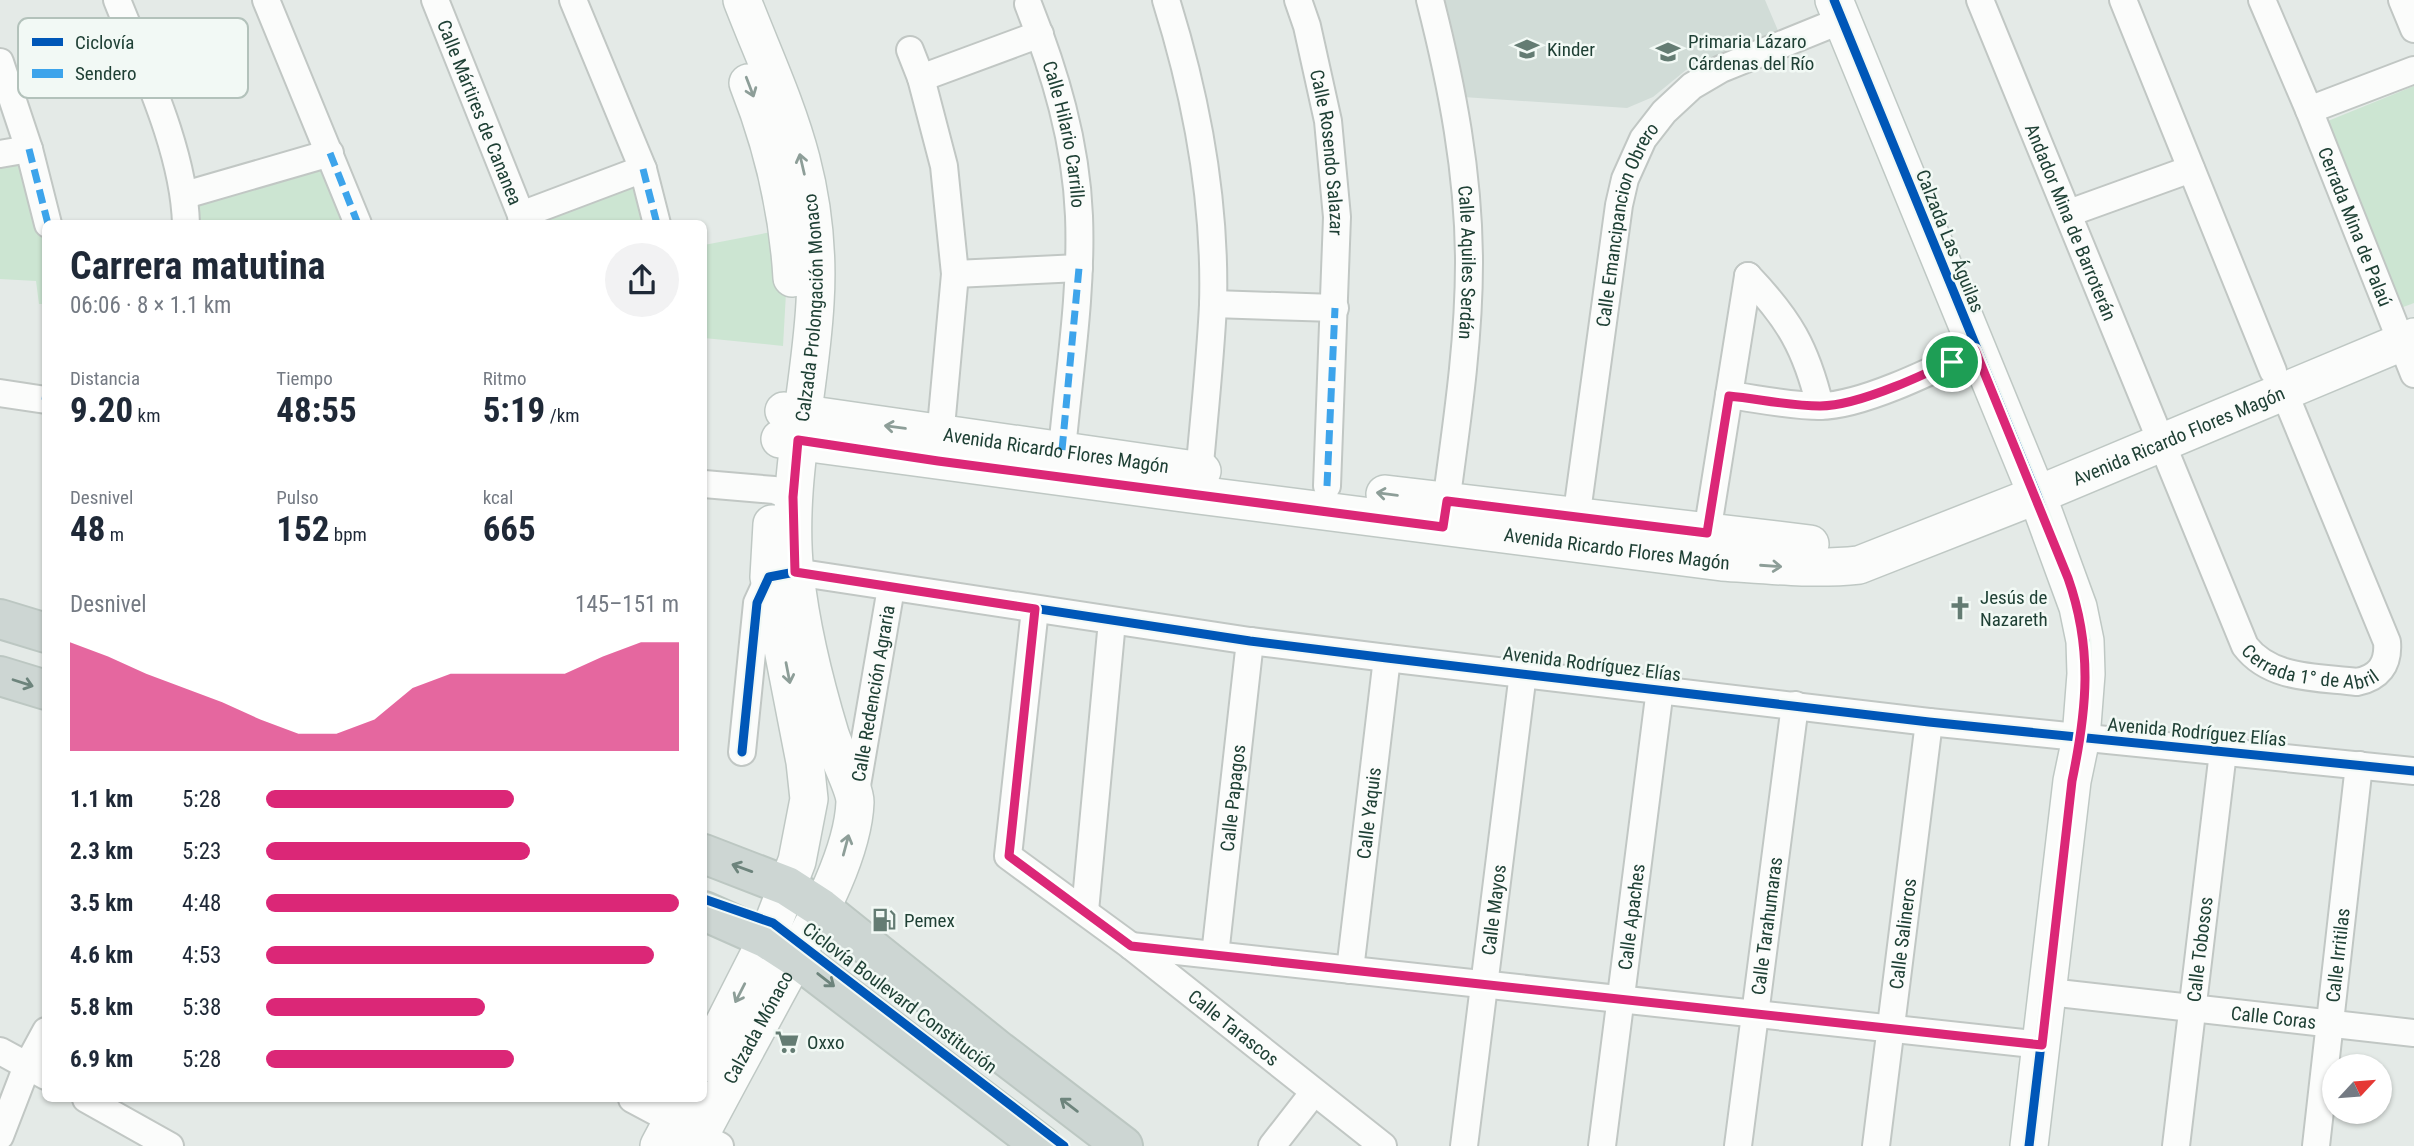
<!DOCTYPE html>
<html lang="es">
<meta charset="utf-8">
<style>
body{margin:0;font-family:"Roboto Condensed",sans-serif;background:#f2f2f3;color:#1f2937;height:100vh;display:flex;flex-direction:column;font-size:26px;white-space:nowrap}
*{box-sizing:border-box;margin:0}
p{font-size:23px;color:#747a83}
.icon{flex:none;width:38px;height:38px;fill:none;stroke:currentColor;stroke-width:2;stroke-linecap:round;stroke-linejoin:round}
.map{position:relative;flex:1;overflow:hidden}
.panel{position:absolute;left:42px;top:220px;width:665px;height:882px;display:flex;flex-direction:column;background:#fff;border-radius:10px;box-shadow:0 2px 5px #0004}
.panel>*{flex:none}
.needle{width:46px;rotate:64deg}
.buttons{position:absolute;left:2322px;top:1054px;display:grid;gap:14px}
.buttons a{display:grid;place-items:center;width:70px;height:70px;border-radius:50%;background:#fff;box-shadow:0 2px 5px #0004;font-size:35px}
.pin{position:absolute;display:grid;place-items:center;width:60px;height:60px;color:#fff;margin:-30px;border:4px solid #fff;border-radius:50%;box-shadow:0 2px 7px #0007}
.round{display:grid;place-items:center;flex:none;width:74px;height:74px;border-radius:37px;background:#f2f2f3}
.head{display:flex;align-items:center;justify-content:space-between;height:119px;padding:0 28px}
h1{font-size:38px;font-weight:700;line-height:52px}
.metrics{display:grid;grid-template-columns:repeat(3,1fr);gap:10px;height:119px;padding:7px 28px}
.metrics div{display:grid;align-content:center}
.metrics b{font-size:35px;font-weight:700}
.metrics small{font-size:19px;font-weight:400}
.metrics p{font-size:19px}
.chart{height:196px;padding:14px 28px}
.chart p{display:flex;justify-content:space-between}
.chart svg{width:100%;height:126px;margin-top:7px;fill:#db2777;opacity:.7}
ul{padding:0 28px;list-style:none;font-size:23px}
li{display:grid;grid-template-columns:112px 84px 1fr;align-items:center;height:52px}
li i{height:18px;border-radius:9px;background:#db2777}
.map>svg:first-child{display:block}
.built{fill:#d1dcd7}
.green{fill:#cce5d2}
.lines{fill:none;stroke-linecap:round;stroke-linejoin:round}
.street-casing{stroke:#c1c7c4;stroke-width:30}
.secondary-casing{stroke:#bfc8c4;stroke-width:40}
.primary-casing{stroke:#bcc7c2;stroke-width:42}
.street{stroke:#fbfcfb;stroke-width:26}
.secondary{stroke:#fbfcfb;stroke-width:37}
.primary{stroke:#cdd6d3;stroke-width:38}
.quiet{stroke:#3da4eb;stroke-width:7;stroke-dasharray:14 7;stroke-linecap:butt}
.cycleway-casing{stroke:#f2f9f5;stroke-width:13}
.cycleway{stroke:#0057b8;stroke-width:9}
.oneway{stroke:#8d9e98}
.oneway2{stroke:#6d847c}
.route-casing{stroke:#fff;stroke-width:14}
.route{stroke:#db2777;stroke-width:9}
.labels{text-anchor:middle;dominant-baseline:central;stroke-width:5;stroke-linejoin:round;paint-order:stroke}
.poi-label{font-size:19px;fill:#1f4035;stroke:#f2f9f5;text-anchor:start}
.street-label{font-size:19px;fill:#1f4035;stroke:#f2f9f5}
.key{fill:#f2f9f5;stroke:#b3c2bb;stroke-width:2}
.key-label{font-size:19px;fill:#1f4035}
</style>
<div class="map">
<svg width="2414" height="1146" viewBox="0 0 2414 1146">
<rect width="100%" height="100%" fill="#e4eae7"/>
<path class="built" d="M1439,0H1765L1779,33L1686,70L1653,97L1627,108L1463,97Z"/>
<g class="green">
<path d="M2414,86V303L2398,309L2323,123Z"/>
<path d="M34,141L46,224L45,304H39L36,281L0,279V148Z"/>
<path d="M342,152L364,224H179L173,187Z"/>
<path d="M647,156L663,224H525Z"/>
<path d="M782,230L787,275L783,346L704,338V245Z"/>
</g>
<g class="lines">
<g class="street-casing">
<g id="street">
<path d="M117,0C144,68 184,151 186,224"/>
<path d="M266,0L358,224"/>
<path id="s1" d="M435,0L521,215L522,224"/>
<path d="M573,0L643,169L657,224"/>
<path d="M1166,0C1197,99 1216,201 1213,305C1210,366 1203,426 1198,487"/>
<path id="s2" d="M1298,0L1307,26L1328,121L1337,217L1327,486"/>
<path id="s3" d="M1430,0C1452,86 1469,174 1469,263C1469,348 1455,434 1444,518"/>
<path id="s4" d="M1980,0L2245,646C2271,680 2318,677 2357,682C2378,678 2389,665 2387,642L2284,392"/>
<path d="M2123,0L2273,371"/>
<path id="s5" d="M2262,0L2309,110L2414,374"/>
<path d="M2402,0L2414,29"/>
<path id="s6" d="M1028,4C1055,72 1076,142 1079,216C1082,294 1069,373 1062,450"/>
<path d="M910,50L921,78L944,166L955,274L939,449"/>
<path d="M0,62L29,149L48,224"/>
<path d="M921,78L1040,34"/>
<path d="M2309,110L2414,70"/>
<path d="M0,154L29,149"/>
<path d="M185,195L330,153"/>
<path d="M2069,213L2191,169"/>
<path d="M521,215L643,169"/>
<path d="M955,274L1079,268"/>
<path d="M1748,276C1789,319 1806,348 1820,406"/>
<path d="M1213,304L1335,308"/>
<path d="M0,393L46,400"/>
<path d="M1729,395C1759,399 1790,406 1820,406C1862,406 1936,369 1975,350"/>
<path d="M704,484L774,490L793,497"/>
<path d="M1707,533L1748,276"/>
<path id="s7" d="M1574,534L1619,205L1625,179L1643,139L1664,112L1692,86L1721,69L1842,20"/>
<path id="s8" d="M1035,609L1008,856L1131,946L1383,1146"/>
<path d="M742,752L757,603L769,577L795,572L1250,641L1387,658L1929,722L2414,771"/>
<path id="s9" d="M855,797L891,588"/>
<path d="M1085,911L1112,621"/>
<path d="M1131,946L2042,1045"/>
<path id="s10" d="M1215,955L1250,641"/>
<path id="s11" d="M1350,970L1387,658"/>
<path id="s12" d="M2049,992L2414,1033"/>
<path d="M0,1051L46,1076"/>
<path d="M86,1099L170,1146"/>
<path d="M632,1099L720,1146"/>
<path d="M0,1136L27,1066L46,1031"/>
<path d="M1272,1146L1314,1092"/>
<path id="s13" d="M1464,1146L1523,673"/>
<path id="s14" d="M1602,1146L1660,689"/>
<path id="s15" d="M1738,1146L1795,705"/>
<path id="s16" d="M1876,1146L1929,722"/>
<path id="s17" d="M2176,1146L2223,752"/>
<path id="s18" d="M2316,1146L2359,765"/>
</g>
</g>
<g class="secondary-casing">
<g id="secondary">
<path d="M1834,0L2037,495L2078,607L2085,641L2086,674L2081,738L2072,781L2029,1146"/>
<path d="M748,83C773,146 788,210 792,278"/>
<path id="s19" d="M784,411L1202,471"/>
<path id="s20" d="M780,439L1198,495L1722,562C1768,565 1813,570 1859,565L2037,495L2414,337"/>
<path d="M1385,494L1810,544"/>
<path d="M704,1063L767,939L797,861L809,799L805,762L769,577L772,524"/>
<path d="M659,1146L684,1099"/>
<path id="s21" d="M694,1146C724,1089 755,1032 786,975C812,927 853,857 855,802C855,788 835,750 830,734C814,681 801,629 795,574C785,483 810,394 815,303C818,255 813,205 801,159C787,105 762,52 742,0"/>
</g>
</g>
<g class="primary-casing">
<g id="primary">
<path d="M0,619L46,633"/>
<path d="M0,676L46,690"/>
<path d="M704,854L787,886L821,908L999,1051L1123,1146"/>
<path d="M704,911L767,939L795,957L1042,1146"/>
</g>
</g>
<use href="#street" class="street"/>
<use href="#secondary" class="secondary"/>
<use href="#primary" class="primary"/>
<g class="quiet">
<path d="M29,149L48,224"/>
<path d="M330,153L358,224"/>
<path d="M643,169L657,224"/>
<path d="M45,400L46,393"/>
<path d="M1062,450L1079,268"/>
<path d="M1327,486L1335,308"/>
<path d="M1707,533L1729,395"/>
</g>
<g class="cycleway-casing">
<g id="cycleway">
<path d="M1834,0L2037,495L2078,607L2085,641L2086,674L2081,738L2072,781L2029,1146"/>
<path d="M742,752L757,603L769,577L795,572L1250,641L1387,658L1929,722L2414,771"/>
<path d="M704,899L773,923L1064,1146"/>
</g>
</g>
<use href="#cycleway" class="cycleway"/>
</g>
<defs><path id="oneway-shaft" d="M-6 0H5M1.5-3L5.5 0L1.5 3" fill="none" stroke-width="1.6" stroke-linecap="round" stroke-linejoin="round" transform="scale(1.75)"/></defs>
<g class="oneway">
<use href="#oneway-shaft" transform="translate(750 87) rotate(69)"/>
<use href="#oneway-shaft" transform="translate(802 164) rotate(-103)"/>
<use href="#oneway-shaft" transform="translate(895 427) rotate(-172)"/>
<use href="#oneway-shaft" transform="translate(1387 494) rotate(-173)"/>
<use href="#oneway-shaft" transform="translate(1771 566) rotate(4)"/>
<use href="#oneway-shaft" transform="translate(788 673) rotate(79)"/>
<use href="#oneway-shaft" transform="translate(846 845) rotate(-75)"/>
<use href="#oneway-shaft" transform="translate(740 993) rotate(117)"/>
</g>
<g class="oneway2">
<use href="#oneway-shaft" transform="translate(23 683) rotate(18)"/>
<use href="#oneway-shaft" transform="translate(742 868) rotate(-160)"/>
<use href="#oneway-shaft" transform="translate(826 980) rotate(38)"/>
<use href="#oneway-shaft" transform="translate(1069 1105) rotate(-143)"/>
</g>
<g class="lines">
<g class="route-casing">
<path id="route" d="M1975,350L2068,578C2093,649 2087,709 2072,781L2042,1045L1131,946L1009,856L1035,609L795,572L793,497L798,440L938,461L1443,527L1447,501L1707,533L1729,396C1759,399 1790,406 1820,406C1862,406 1936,369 1975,350Z"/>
</g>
<use href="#route" class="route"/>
</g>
<defs>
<g id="school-bare" transform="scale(1.89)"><path d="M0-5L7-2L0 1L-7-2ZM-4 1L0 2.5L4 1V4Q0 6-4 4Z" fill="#647c73" stroke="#f2f9f5" stroke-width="2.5" paint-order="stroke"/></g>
<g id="church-bare" transform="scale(1.89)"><path d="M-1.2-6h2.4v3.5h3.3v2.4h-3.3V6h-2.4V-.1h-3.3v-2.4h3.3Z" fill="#647c73" stroke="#f2f9f5" stroke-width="2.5" paint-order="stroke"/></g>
<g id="fuel-bare" transform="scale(1.89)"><path d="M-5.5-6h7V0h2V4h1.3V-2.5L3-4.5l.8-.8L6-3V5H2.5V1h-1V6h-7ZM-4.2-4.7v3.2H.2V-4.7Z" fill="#647c73" stroke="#f2f9f5" stroke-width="2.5" paint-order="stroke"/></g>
<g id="supermarket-bare" transform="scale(1.89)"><path d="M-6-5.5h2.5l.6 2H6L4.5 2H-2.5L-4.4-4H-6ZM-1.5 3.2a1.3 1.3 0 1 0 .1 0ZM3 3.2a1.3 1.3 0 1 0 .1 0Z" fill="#647c73" stroke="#f2f9f5" stroke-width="2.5" paint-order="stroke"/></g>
</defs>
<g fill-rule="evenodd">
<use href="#school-bare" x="1527" y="49"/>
<use href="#school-bare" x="1668" y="52"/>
<use href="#church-bare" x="1960" y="608"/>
<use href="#fuel-bare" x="884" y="920"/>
<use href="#supermarket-bare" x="787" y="1042"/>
</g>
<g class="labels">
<g class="poi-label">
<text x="1688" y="41">Primaria Lázaro<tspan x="1688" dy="22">Cárdenas del Río</tspan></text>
<text x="1547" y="49">Kinder</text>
<text x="1980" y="597">Jesús de<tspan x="1980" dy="22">Nazareth</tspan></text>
<text x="904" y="920">Pemex</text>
<text x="807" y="1042">Oxxo</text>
</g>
<g class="street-label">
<text stroke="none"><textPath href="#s1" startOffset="121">Calle Mártires de Cananea</textPath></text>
<text stroke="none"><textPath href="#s6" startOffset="136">Calle Hilario Carrillo</textPath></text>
<text stroke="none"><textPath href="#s2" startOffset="156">Calle Rosendo Salazar</textPath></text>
<text stroke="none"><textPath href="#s4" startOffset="240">Andador Mina de Barroterán</textPath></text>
<text stroke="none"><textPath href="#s5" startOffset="245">Cerrada Mina de Palaú</textPath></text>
<text stroke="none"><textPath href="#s7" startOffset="315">Calle Emancipancion Obrero</textPath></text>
<text transform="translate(1950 241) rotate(68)">Calzada Las Águilas</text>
<text stroke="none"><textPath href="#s3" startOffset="266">Calle Aquiles Serdán</textPath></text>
<text stroke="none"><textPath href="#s21" startOffset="886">Calzada Prolongación Monaco</textPath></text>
<text stroke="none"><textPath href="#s20" startOffset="1432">Avenida Ricardo Flores Magón</textPath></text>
<text stroke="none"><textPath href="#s19" startOffset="275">Avenida Ricardo Flores Magón</textPath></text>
<text stroke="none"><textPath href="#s20" startOffset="844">Avenida Ricardo Flores Magón</textPath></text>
<text stroke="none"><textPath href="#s4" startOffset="770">Cerrada 1° de Abril</textPath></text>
<text transform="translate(1592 664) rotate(7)">Avenida Rodríguez Elías</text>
<text stroke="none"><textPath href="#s9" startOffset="105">Calle Redención Agraria</textPath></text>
<text transform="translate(2197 732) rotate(5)">Avenida Rodríguez Elías</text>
<text stroke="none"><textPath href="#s10" startOffset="158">Calle Papagos</textPath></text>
<text stroke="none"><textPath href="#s11" startOffset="158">Calle Yaquis</textPath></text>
<text stroke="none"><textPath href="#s13" startOffset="238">Calle Mayos</textPath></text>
<text stroke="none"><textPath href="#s14" startOffset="231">Calle Apaches</textPath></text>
<text stroke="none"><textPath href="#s15" startOffset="222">Calle Tarahumaras</textPath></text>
<text stroke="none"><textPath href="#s16" startOffset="214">Calle Salineros</textPath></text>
<text stroke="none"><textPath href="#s17" startOffset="198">Calle Tobosos</textPath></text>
<text stroke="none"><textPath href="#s18" startOffset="192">Calle Irritilas</textPath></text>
<text transform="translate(900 998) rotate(37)">Ciclovía Boulevard Constitución</text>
<text stroke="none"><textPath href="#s12" startOffset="226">Calle Coras</textPath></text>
<text stroke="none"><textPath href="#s21" startOffset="135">Calzada Mónaco</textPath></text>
<text stroke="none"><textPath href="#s8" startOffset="532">Calle Tarascos</textPath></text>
</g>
</g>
<rect x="18" y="18" width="230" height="80" rx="10" class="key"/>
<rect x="32" y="38" width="31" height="8" fill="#0057b8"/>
<rect x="32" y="69" width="31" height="9" fill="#3da4eb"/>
<g class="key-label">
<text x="75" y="49">Ciclovía</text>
<text x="75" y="80">Sendero</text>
</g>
</svg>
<div class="buttons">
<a><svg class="needle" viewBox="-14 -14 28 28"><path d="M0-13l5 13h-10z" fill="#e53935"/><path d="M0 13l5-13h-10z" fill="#747a83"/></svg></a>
</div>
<div class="pin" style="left:1952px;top:362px;background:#1e9e55"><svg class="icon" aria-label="arrive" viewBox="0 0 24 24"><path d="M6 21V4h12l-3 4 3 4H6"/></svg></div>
<section class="panel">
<div class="head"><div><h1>Carrera matutina</h1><p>06:06 · 8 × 1.1 km</p></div><a class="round"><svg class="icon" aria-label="share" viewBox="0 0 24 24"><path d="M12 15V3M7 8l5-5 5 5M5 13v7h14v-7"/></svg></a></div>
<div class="metrics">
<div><p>Distancia</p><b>9.20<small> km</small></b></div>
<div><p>Tiempo</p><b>48:55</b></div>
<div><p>Ritmo</p><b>5:19<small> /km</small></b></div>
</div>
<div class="metrics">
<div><p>Desnivel</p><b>48<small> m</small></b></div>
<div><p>Pulso</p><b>152<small> bpm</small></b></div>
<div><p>kcal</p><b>665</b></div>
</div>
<div class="chart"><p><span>Desnivel</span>145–151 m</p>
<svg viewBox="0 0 160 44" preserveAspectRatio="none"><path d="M0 44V6L10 11L20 17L30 22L40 27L50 33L60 38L70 38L80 33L90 22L100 17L110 17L120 17L130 17L140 11L150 6L160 6V44z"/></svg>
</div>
<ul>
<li><b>1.1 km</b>5:28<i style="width:60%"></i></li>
<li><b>2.3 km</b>5:23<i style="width:64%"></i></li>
<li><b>3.5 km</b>4:48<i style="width:100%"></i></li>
<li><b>4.6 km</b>4:53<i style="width:94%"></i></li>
<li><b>5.8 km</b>5:38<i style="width:53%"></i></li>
<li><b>6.9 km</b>5:28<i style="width:60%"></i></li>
</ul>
</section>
</div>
